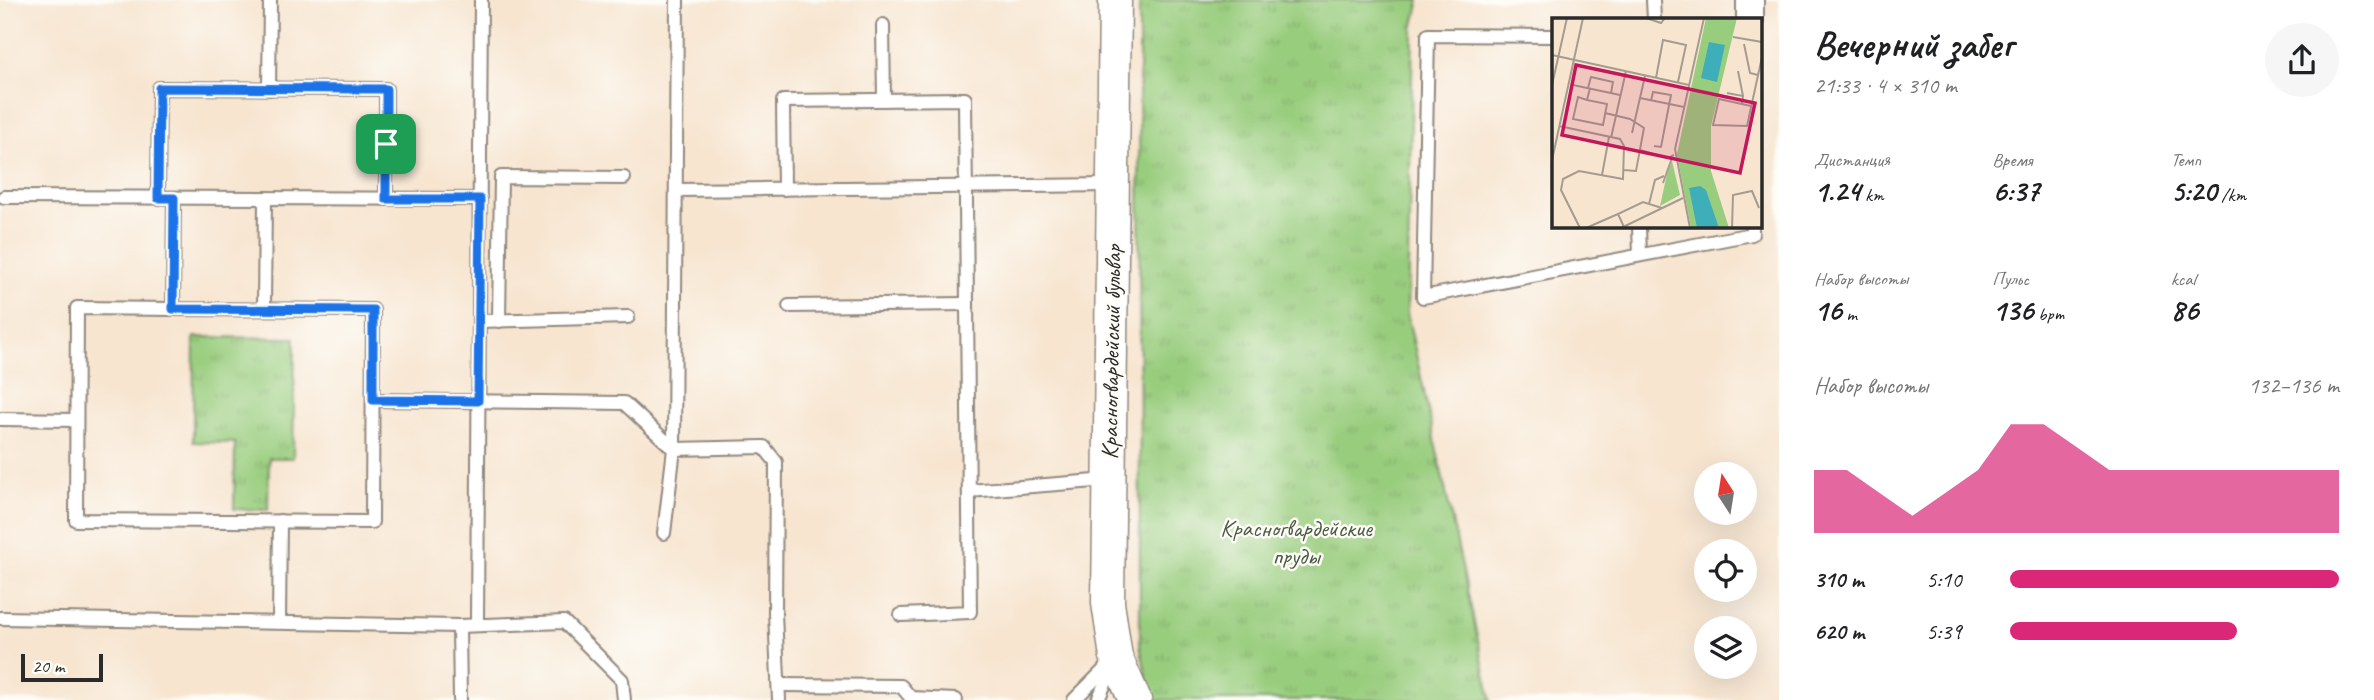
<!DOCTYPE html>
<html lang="ru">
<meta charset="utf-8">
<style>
body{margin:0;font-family:Caveat,sans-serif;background:#f6f6f6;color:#202124;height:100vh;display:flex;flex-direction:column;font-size:26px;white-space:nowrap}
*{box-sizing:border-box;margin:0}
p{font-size:23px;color:#757577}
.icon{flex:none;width:38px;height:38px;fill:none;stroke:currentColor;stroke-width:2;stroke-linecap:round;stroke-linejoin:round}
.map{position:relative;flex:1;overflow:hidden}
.drawer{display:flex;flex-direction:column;background:#fff;width:595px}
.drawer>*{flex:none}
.needle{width:46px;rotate:348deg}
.buttons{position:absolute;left:1694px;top:462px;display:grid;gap:14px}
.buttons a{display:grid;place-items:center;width:63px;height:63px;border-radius:50%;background:#fff;box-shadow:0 7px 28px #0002;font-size:35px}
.scale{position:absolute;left:21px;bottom:18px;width:82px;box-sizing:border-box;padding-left:7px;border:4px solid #2b2b2b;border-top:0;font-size:19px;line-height:24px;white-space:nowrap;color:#2b2b2b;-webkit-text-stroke:5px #fdfcf7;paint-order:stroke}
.pin{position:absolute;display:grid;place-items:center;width:60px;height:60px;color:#fff;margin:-30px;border-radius:14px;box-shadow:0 4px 10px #0006}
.round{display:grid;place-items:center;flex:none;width:74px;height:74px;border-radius:37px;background:#f6f6f6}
.overview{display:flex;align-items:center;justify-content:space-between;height:119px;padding:0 35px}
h1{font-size:38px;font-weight:700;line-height:52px}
.stats{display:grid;grid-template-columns:repeat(3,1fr);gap:10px;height:119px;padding:7px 35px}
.stats div{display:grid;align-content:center}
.stats b{font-size:30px;font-weight:700}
.stats small{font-size:19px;font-weight:400}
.stats p{font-size:19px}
.chart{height:196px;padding:14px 35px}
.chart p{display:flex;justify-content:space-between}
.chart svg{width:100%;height:126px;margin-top:7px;fill:#db2777;opacity:.7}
ul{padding:0 35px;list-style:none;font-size:23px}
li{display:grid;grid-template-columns:112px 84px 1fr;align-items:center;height:52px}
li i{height:18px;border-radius:9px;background:#db2777}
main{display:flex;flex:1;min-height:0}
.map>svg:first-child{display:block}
.park{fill:url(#park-tufts);stroke:#627c54;stroke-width:2}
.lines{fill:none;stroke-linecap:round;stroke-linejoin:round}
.service-casing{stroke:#91887e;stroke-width:16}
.minor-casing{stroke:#91887e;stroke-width:30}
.tertiary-casing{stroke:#91887e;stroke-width:35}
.service{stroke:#fff;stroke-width:12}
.minor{stroke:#fff;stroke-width:26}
.tertiary{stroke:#fff;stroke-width:32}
.route-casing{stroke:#fff;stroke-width:14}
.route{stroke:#1a73e8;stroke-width:9}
.labels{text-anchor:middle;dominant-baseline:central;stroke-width:5;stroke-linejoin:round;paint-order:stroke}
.street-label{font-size:24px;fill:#2b2b2b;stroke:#fdfcf7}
.park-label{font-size:24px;fill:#4c5c44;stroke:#fdfcf7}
.inset-road{fill:none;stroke:#a59b8e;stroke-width:2}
.view{fill:#c2185b;fill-opacity:0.15;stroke:#c2185b;stroke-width:3.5}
.inset-edge{fill:none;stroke:#2b2b2b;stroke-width:3.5}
</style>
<main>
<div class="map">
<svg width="1779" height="700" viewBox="0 0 1779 700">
<defs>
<pattern id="park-tufts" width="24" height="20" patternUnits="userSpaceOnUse" patternTransform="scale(1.75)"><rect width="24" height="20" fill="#99cd7e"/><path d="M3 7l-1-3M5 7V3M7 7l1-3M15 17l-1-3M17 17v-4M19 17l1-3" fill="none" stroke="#84b06d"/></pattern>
</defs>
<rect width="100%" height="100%" fill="#fdfcf7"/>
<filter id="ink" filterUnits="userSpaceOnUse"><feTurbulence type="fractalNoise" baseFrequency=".0143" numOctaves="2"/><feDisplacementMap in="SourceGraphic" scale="14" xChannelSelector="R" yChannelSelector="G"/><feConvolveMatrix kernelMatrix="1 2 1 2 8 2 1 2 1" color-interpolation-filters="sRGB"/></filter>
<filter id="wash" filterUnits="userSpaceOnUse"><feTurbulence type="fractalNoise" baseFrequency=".00686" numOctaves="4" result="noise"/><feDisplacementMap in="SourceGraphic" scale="28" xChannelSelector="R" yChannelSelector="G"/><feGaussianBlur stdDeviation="1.57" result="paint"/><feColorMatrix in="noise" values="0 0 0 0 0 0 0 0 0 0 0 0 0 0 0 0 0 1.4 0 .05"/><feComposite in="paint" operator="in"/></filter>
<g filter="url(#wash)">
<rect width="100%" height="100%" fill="#f7e5d0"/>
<g class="park">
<path d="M1139,0H1420L1413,29L1407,313L1491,700H1151L1140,645Z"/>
<path d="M194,337L295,338L293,458H269L268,510L234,509L235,443L193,442Z"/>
</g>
</g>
<g filter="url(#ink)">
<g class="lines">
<g class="service-casing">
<g id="service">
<path d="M1653,0L1654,19"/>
<path d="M883,25L884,100"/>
<path d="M1553,36L1428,35L1423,297L1752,234V226"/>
<path d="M269,89L270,0"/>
<path d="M784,189L783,101L965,99L970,612L901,615"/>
<path d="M677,190L1111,185"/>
<path d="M4,197L480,199"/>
<path d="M158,198L159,88L386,89V199"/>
<path d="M1639,226L1640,255"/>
<path d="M789,306L967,304"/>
<path d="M173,309L373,310L372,522L76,520L77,308L173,309L174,198"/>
<path d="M264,309L265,198"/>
<path d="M479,321L628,317"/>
<path d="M499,321L501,177L624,178"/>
<path d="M373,400L624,403L674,449L764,447L776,462L775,613L779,700"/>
<path d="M0,419L76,420"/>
<path d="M969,491L1108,480"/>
<path d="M664,533L674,449L677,0"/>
<path d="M0,618L459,626L564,622L622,680L624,700"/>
<path d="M279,621L280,521"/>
<path d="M477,623L481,0"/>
<path d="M459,626L460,700"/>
<path d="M779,685L901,686L911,698L956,700"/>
<path d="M1074,700L1116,658"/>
<path d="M1098,700L1113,665"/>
</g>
</g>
<g class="minor-casing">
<path id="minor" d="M1750,19V0"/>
</g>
<g class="tertiary-casing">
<path id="tertiary" d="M1115,0L1108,603L1116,657L1135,700"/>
</g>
<use href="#service" class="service"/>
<use href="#minor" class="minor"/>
<use href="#tertiary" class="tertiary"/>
</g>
</g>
<g class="lines" filter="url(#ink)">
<g class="route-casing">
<path id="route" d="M159,88L386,89V199H480L478,401L373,400V310L173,309L174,198H158Z"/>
</g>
<use href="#route" class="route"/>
</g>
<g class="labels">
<g class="street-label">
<text transform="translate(1111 352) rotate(-89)">Красногвардейский бульвар</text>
</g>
<g class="park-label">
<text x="1296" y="528">Красногвардейские<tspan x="1296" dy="28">пруды</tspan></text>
</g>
</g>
<g transform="translate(1552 18)">
<rect width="210" height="210" fill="#f7e5d0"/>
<path d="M120,143L128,177L108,188L115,156Z" fill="#99cd7e"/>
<path d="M154,0H185L159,108V153L177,210H139L125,136Z" fill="#99cd7e"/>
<path d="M157,24L173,27L165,64L149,60ZM148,168L154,172L167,210H145L137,170Z" fill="#3eaeb9"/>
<path class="inset-road" d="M94,0L109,5L113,0M181,19L210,24M192,26L198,55L206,57M0,37L137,67M186,53L191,78M104,60L111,22L134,27L126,64M0,67L15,0M21,67L68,77M36,70L39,59L61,64L59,75M175,75L191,78L190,86M88,80L132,89M35,82L55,86L51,107L21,101L26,79L35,82L38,70M99,83L101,74L119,77L109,129L102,128M199,88L167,81L161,107L195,108L210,39M53,95L78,101L92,110L84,153L72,152M7,108L68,121L72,128L71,161L27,153L11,161L9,172L28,210M80,115L93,58M59,120L74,53M88,132L116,140L122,137M0,142L31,0M50,157L57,119M111,165L120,140M97,186L103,162L112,158M72,209L66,196L91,184L110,190M34,210L66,196M69,210L131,180M138,210L123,131L152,0M180,210L181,177L200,173L207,190"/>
<path class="view" d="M24,47L203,85L188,155L10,117Z"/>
<rect width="210" height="210" class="inset-edge"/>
</g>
</svg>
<div class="buttons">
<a><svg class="needle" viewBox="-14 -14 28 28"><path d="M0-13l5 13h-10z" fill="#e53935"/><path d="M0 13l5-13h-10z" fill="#757577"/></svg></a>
<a><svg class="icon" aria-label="locate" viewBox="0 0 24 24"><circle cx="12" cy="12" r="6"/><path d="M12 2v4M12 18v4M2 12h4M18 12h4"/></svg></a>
<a><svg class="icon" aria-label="layers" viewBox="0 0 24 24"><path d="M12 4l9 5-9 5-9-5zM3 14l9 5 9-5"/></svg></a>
</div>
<div class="scale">20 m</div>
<div class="pin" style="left:386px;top:144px;background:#1e9e55"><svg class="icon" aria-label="arrive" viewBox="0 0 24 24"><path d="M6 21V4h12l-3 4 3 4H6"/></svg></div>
</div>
<section class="drawer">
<div class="overview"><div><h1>Вечерний забег</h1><p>21:33 · 4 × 310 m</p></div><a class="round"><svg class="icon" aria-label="share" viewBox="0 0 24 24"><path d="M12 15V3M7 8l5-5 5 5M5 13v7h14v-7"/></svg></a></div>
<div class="stats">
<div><p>Дистанция</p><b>1.24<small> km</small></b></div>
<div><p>Время</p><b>6:37</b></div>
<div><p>Темп</p><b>5:20<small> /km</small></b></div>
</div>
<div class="stats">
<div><p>Набор высоты</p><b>16<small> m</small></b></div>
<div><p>Пульс</p><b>136<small> bpm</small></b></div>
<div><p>kcal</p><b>86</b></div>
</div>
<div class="chart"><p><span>Набор высоты</span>132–136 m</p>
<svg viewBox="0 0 160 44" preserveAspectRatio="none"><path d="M0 44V22L10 22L20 30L30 38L40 30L50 22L60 6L70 6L80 14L90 22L100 22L110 22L120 22L130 22L140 22L150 22L160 22V44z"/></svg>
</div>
<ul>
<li><b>310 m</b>5:10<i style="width:100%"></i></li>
<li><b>620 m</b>5:39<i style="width:69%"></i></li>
</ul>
</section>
</main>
